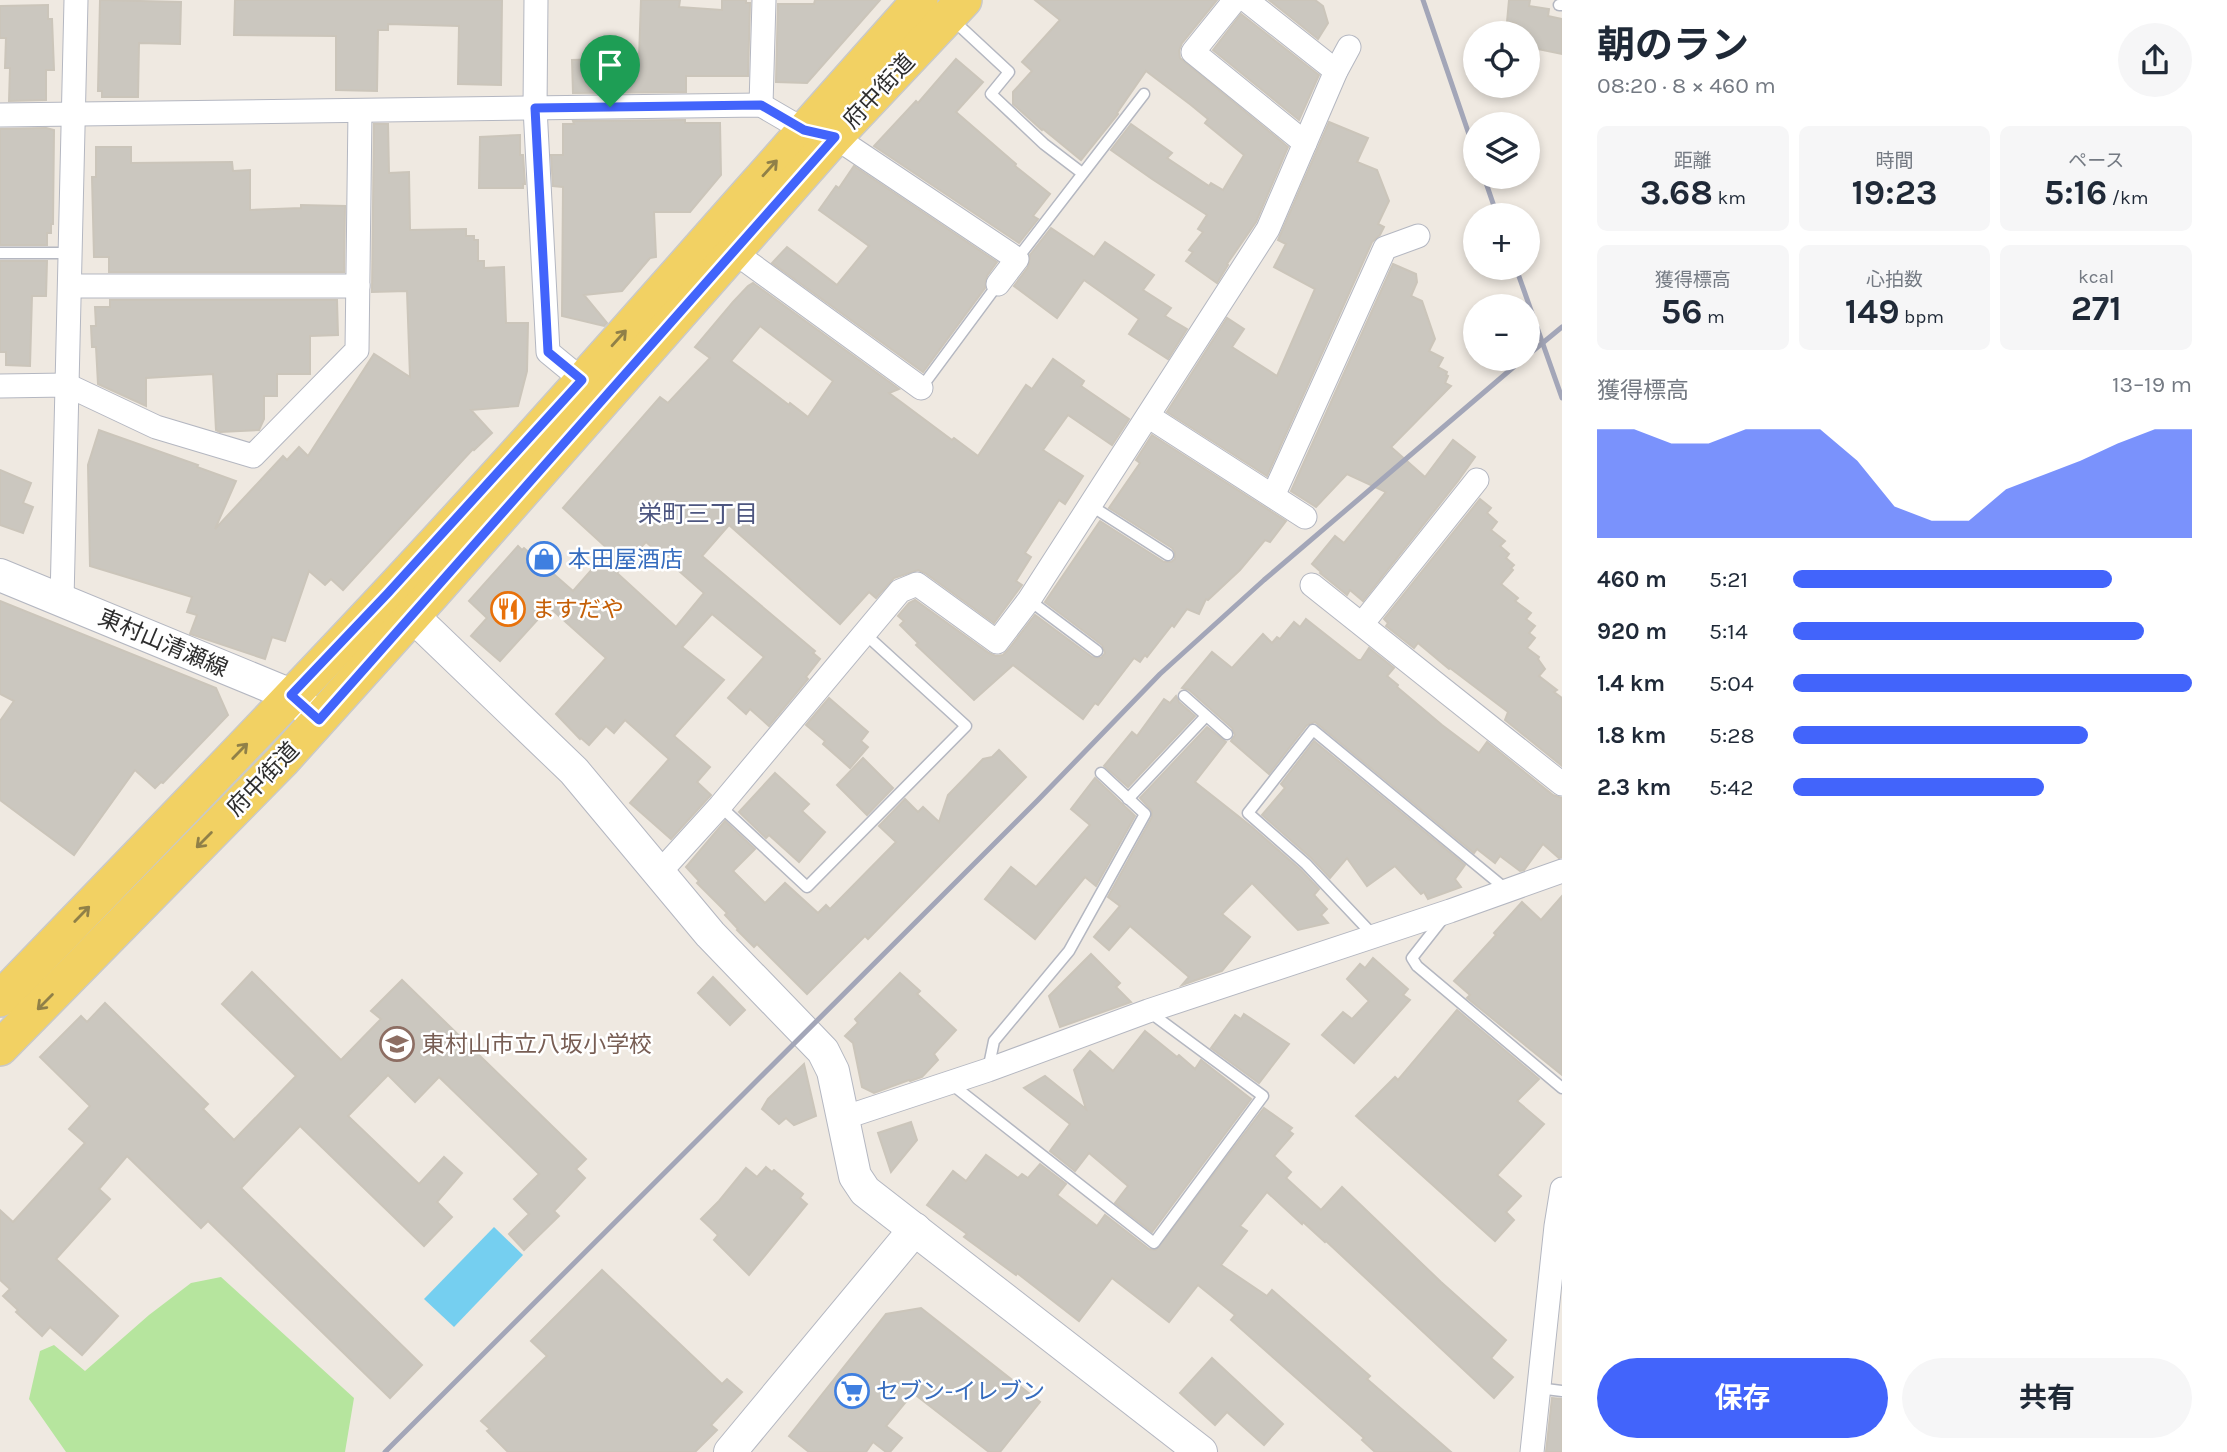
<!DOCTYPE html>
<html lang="ja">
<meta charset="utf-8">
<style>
body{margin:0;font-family:Karla,"Noto Sans JP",sans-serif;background:#f6f6f7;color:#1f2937;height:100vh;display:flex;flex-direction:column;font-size:26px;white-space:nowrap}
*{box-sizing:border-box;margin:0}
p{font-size:23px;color:#747a83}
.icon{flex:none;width:38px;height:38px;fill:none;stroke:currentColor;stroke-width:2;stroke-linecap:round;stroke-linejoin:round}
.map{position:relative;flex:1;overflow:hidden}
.panel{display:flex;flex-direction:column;background:#fff;width:665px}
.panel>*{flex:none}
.controls{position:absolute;left:1463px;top:21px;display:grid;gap:14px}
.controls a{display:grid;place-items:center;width:77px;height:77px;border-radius:50%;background:#fff;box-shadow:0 4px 10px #0003;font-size:35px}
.pin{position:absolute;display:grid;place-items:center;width:60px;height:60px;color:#fff;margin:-72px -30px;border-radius:50% 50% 50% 0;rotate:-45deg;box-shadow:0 0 7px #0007}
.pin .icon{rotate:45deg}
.round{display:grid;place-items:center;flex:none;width:74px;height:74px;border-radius:37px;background:#f6f6f7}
.summary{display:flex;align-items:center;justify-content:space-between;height:119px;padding:0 35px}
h1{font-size:38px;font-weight:700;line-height:52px}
.stats{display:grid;grid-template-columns:repeat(3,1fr);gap:10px;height:119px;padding:7px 35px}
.stats div{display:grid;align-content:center;border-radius:10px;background:#f6f6f7;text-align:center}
.stats b{font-size:35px;font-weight:700}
.stats small{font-size:19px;font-weight:400}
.stats p{font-size:19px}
.chart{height:196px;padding:14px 35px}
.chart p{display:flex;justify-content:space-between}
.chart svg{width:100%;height:126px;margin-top:7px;fill:#4264fb;opacity:.7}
.primary-button{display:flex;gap:14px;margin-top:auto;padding:14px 35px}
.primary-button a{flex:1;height:80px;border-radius:42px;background:#4264fb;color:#fff;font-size:28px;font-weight:700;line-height:80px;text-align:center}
.primary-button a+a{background:#f6f6f7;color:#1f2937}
ul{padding:0 35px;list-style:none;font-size:23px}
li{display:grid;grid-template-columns:112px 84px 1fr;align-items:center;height:52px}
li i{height:18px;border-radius:9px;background:#4264fb}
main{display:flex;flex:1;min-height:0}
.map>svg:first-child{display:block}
.green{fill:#b6e59e}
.water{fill:#75cff0}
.building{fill:#cbc7bf;stroke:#cbc5ba;stroke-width:2;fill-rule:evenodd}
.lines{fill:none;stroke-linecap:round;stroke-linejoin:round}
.lane-casing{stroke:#b4b7c1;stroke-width:13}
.street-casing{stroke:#b4b7c1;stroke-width:25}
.secondary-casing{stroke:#b4b7c1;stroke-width:34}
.primary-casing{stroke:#c9c9c9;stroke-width:38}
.lane{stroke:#fff;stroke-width:10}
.street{stroke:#fff;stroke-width:23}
.secondary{stroke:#fff;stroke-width:32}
.primary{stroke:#f2d163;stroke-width:35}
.rail{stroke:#a3a6b8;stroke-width:5}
.oneway{stroke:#908048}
.route-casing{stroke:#fff;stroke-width:14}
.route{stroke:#4264fb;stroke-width:9}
.labels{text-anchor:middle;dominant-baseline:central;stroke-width:5;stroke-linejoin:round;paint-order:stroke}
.street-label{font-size:23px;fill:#2e2e2e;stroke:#fff}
.shop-label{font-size:23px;fill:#366cbe;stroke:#fff;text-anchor:start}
.food-label{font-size:23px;fill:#c56008;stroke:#fff;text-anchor:start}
.education-label{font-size:23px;fill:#785e54;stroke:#fff;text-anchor:start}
.neighbourhood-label{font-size:24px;fill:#4d5680;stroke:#fff}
</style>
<main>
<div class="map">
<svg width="1562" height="1452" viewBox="0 0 1562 1452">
<rect width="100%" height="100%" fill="#efe9e1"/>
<path class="green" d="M221,1277L354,1398L345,1452H66L29,1399L40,1351L54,1345L85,1371L149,1315L191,1283Z"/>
<path class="water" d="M494,1227L523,1255L454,1327L424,1299Z"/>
<g class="building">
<path d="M100,0L181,2L180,44L139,43L138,97H102V91H98Z"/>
<path d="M235,0H502L501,85L458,84L459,26L388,24V30H378L377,91L336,90V36L234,35Z"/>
<path d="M641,0H680L679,7L722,10V0H746V3H750L748,76H686V92L573,93L572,60L639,58Z"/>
<path d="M815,0H880L807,83L776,82L778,4H814Z"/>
<path d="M1035,0H1217L1182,43L1179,51L1180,58L1288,147L1256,222L1227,264L1228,265L1217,283L1186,261L1193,252L1189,250L1203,232L1198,229L1207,215L1152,179L1111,150L1131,124L1172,153L1167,158L1209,186L1211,183L1223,190L1244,155L1205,123L1208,119L1191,105L1146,71L1117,113L1118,114L1081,160L1043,129L1042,130L1013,104V92L1032,71L1022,62L1060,20Z"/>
<path d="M1269,0H1315L1323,6L1328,23L1318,39Z"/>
<path d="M1509,0H1530L1529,6L1549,9L1548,16L1562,19V54L1528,47L1530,33H1515L1516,23L1507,22Z"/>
<path d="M48,5V19H52L54,70H46V100L9,101L10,68H5L6,38H0V6Z"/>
<path d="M1241,14L1319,75L1299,120L1213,50Z"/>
<path d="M956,59L983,82L956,112L1016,164L1015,166L1050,194L1033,216L1038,219L1019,243L874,146L916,101L918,103Z"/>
<path d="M685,120V123H720L721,175L690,212H654L656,257L650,258L622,291L584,295L607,323L604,326L562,316L563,187L553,186L551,155H563V124H574L573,121Z"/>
<path d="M1329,122L1368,138L1357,162L1377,170L1389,201L1378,224L1384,227L1380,235L1372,242L1267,476L1167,412L1227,318L1244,329L1232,347L1277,376L1315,289L1274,267L1286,244L1278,240Z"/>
<path d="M374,124H388L389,173L409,172L410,230L466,229V236H474V240H478V261H484V268L504,267L506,323H528L527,371L518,406L471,410L492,433L474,450L473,449L343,590L331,579L325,585L309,571L285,641L272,637L265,659L190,634L197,615L187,612L192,597L90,566L88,465L99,430L198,465L197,467L236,481L215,529L283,456L287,460L299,447L308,456L374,354L410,377L407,291L372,292Z"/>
<path d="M46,128L54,130L53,224H51V233H47V245H0V129Z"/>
<path d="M520,135V155H523L525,184H523V188H479L480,137Z"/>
<path d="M96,147H131V163L232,162L233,171L250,170V210L301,208V205L345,206L344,272H109V257H94L92,177H96Z"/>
<path d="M854,166L997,262L987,276L985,288L923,372L772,263L787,247L837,285L869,246L819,210L836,186L839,188Z"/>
<path d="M1051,228L1094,257L1105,242L1154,275L1143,290L1171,308L1165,316L1187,329L1168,359L1129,334L1139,319L1084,280L1057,318L1014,286L1028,267L1030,255Z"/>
<path d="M0,261H47L46,296H32L30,366L6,365V352H0Z"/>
<path d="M1393,264L1416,274L1417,282L1411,296L1422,301L1435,339L1429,351L1443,358L1438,367L1447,372L1446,375L1448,376L1445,383L1451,386L1391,447L1425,477L1453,440L1475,457L1458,481L1363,601L1350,590L1347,595L1320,573L1321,572L1312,564L1335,536L1344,543L1386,492L1347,474L1316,507L1291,491Z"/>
<path d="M753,283L899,389L889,393L952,440L954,438L978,456L1026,385L1032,389L1053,359L1084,381L1081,386L1129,419L1112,445L1068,415L1043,450L1083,476L1065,504L1059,500L1025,553L1031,557L1016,581L1022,585L994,623L925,573L918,570L894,578L876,598L869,592L840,624L729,525L702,556L815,651L813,653L820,659L806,677L808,679L769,726L750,709L746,714L728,698L764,657L712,614L682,647L724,680L674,736L710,767L697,782L711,795L671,839L630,803L669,759L625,720L614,733L606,726L589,745L581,738L580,739L556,714L606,658L549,607L500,661L471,636L487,618L469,601L518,546L522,550L524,548L573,591L609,550L563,508L660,397L668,403L710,358L695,347L733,302L748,286ZM760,326L833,381L808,417L790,403L789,405L731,361ZM646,542L704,593L676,627L617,573Z"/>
<path d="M110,300H337L338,335L310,336V374H277V396H264V419L259,430L220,432L216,430L213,374L146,378V406L98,384L96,347H92L91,326H96L95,307H110Z"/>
<path d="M1152,435L1286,521L1270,542L1265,540L1240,570L1208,600L1206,599L1199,614L1187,609L1174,627L1172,625L1147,657L1145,655L1140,662L1134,658L1098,705L1095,703L1083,719L1013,665L974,700L916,645L918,643L900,625L904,621L898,616L909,603L915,600L989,653L996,656L1003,655L1008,650L1035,615L1092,657L1101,658L1105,653L1102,645L1045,602L1100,521L1164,562H1171L1175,559V552L1172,548L1109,508L1140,463L1136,460Z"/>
<path d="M0,470L31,483L23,503L33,507L23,533L0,525Z"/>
<path d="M1480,499L1491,508L1487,513L1497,522L1491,530L1505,541L1500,546L1509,554L1506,558L1514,565L1511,568L1513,570L1501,584L1518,598L1515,601L1531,613L1526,619L1535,626L1529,633L1535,638L1527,648L1539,657L1538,659L1545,669L1539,676L1557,690L1554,692L1562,698V766L1505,720L1508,712L1450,668L1449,669L1418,643L1414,648L1386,626L1388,623L1384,619Z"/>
<path d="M0,601L216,688L228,715L163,783L161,782L155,788L135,770L74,855L0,800V721L14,701L0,694Z"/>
<path d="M1306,619L1358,660H1361L1369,648L1394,668L1387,676L1398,685L1397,687L1442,725L1479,753L1487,742L1553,795L1562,798V857L1559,858L1543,844L1524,870L1520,871L1500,856L1495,863L1477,849L1474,853L1315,722L1307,725L1269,774L1231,741L1235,735L1232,728L1189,690L1182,688L1212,652L1232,668L1263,634L1272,643L1277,637L1280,639L1294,622L1300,627Z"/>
<path d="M1176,696L1179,702L1195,716L1128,787L1104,766L1132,732L1137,736L1164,699L1170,703Z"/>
<path d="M829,698L868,732L861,741L868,747L850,768L823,744L825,741L806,725Z"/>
<path d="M1207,727L1226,742L1195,782L1252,827L1301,870L1319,889L1314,895L1327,909L1321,915L1328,923L1298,930L1252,883L1222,914L1250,937L1222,971L1182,985L1189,977L1130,926L1109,950L1094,937L1120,906L1108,897L1152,817V811L1140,798Z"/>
<path d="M1314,741L1465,865L1455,879L1461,887L1428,899L1424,892L1421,894L1395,866L1367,886L1347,858L1330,878L1311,858L1262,815L1285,788L1281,784Z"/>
<path d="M999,750L1026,777L868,939L865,936L807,994L757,944L754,947L737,930L738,929L725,915L727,913L697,883L699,881L686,867L725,821L755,849L733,871L765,903L785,883L818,913L826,905L830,909L896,842L879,826L905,799L918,812L923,807L939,822L948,795L983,759L992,757Z"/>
<path d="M863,758L893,788L867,815L837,785Z"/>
<path d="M775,773L809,804L802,811L825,832L799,862L769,835L766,838L739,812Z"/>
<path d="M1095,778L1135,816L1096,886L1085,877L1035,939L985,899L1011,867L1036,887L1090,825L1071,809Z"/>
<path d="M1562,896V1075L1467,998L1470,995L1454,981L1496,935L1494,933L1522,902L1541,920Z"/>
<path d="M1091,954L1120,983L1116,987L1131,1002L1060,1027L1049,996Z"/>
<path d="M1373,958L1408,989L1403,995L1410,1000L1354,1063L1322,1035L1343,1012L1352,1019L1369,1001L1347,979L1360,964L1365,968Z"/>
<path d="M252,972L341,1060L381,1019L371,1011L402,980L586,1159L576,1169L585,1178L554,1211L559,1216L524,1250L509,1234L529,1214L514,1199L539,1174L439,1077L415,1102L388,1075L348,1116L419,1184L444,1157L462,1173L437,1202L452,1217L424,1246L300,1126L241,1188L422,1365L390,1398L208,1221L201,1228L127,1156L99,1189L110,1199L56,1259L118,1316L82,1355L50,1327L42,1336L16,1312L18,1310L3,1296L10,1289L0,1280V1210L13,1222L85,1143L69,1129L90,1106L40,1057L81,1016L87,1022L105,1003L208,1104L203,1109L234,1140L296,1076L222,1004Z"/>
<path d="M900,973L920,991L917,994L956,1030L934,1054L938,1060L922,1077L910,1081L909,1080L874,1093L862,1087L853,1043L845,1036L858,1023L855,1019Z"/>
<path d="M713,977L745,1010L730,1025L698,993Z"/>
<path d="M1457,1010L1539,1079L1517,1101L1544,1124L1497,1175L1521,1196L1506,1212L1514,1220L1495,1241L1356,1116L1395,1077L1398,1080Z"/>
<path d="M1244,1014L1289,1044L1259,1083L1211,1048L1235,1015L1241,1019Z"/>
<path d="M1145,1031L1177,1057L1179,1055L1195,1069L1201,1060L1251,1099L1152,1232L1115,1203L1128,1186L1089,1153L1075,1171L1050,1151L1070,1124L1024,1088L1045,1076L1086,1109L1074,1070L1090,1051L1113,1071Z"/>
<path d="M804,1064L816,1116L794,1125L786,1118L779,1124L762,1109L768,1099Z"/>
<path d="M1264,1108L1292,1128L1289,1131L1293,1134L1274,1156L1291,1172L1286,1178L1321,1210L1342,1187L1441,1282L1506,1340L1491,1358L1513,1377L1494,1398L1326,1241L1325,1242L1303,1222L1302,1224L1267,1192L1240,1226L1247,1231L1221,1265L1267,1296L1272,1290L1370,1376L1367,1379L1451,1452H1375L1362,1440L1364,1438L1231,1320L1235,1315L1198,1285L1169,1322L1112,1278L1079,1321L1017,1273L1016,1275L964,1237L967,1234L927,1205L953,1171L966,1181L986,1155L1018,1178L1022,1174L1028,1178L1040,1164L1066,1184L1057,1195L1097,1226L1105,1215L1149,1249L1156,1250Z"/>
<path d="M911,1122L917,1140L891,1172L878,1133Z"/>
<path d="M766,1167L772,1172L774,1170L803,1194L800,1198L807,1204L749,1275L714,1240L718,1235L701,1219L719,1201L746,1168L757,1177Z"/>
<path d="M602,1270L722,1384L727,1379L742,1392L711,1425L717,1430L695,1452H508L487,1431L490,1429L481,1421L547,1356L531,1341Z"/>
<path d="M921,1308L1040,1402L1000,1452H989L913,1393L886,1426L902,1438L890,1452H886L873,1442L866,1452H809L789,1436L886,1314Z"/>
<path d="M1212,1358L1283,1424L1264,1445L1227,1412L1215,1425L1180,1393Z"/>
<path d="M1552,1398L1562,1399V1452H1546Z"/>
</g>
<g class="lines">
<g class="lane-casing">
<g id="lane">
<path d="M1559,5H1562"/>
<path d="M953,20L1009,72L991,94L1044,144L1082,173"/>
<path d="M0,253H71"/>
<path d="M1017,259L1144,94"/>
<path d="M921,388L998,284"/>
<path d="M1090,505L1168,555"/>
<path d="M1029,600L1097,651"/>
<path d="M1184,696L1227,734"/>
<path d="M1128,799L1206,716"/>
<path d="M720,806L807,887L966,726L864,633"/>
<path d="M1445,916L1412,958L1417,966L1562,1088"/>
<path d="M1373,935L1306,864L1248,813L1313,730L1507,890"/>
<path d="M988,1070L994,1041L1069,951L1145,814L1101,773"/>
<path d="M950,1083L1154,1243L1263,1096L1148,1011"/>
<path d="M1538,1388L1562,1391"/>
</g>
</g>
<g class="street-casing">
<g id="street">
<path d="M536,0L535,108L548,352L582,380"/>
<path d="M1235,0L1193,52L1305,143"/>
<path d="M1246,0L1336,71"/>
<path d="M761,105L764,0"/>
<path d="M0,115L761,105L804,130L835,137L1017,259L998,284"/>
<path d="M734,252L921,388"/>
<path d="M70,286H358"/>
<path d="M0,386L67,385L156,427L253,456L357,350L360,111"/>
<path d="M1148,416L1305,517"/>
<path d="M1273,496L1385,248L1418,236"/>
<path d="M1312,585L1562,784"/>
<path d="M62,600L76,0"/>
<path d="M1362,624L1477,480"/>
<path d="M659,873L720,806L900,591L917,584L997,642L1029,600L1268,229L1336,71L1349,47"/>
<path d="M843,1118L988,1070L1148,1011L1450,911L1562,871"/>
<path d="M1532,1452L1556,1226L1562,1189"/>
</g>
</g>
<g class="secondary-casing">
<g id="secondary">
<path d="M0,575L291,695L310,712"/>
<path d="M395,599L574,771L710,934L823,1051L833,1071L855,1176L865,1191L1201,1452"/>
<path d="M730,1452L915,1229"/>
</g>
</g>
<g class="primary-casing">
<g id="primary">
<path d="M0,999C130,865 260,731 387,595C569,400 743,198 920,0"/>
<path d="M0,1048L282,761L433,593L835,137L964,0"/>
</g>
</g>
<use href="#lane" class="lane"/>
<use href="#street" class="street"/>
<use href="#secondary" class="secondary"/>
<use href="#primary" class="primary"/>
<g class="rail">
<path d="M1423,0L1475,152"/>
<path d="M1484,177L1497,215"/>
<path d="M1516,268L1562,398"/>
<path d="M1528,355L1562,327"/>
<path d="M385,1452L1038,800L1160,674L1264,580L1523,359"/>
</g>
</g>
<defs><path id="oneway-shaft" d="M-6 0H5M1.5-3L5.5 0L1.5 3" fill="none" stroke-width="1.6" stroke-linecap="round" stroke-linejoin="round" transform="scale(1.75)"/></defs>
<g class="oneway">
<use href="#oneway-shaft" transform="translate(770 168) rotate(-48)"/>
<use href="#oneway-shaft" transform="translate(619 338) rotate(-48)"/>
<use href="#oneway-shaft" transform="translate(240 751) rotate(-46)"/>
<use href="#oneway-shaft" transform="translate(204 840) rotate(135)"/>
<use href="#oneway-shaft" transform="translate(82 914) rotate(-46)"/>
<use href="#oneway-shaft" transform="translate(45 1002) rotate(135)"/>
</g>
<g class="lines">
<g class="route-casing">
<path id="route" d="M761,105L804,130L835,137L319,720L291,695L388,593L582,380L548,352L535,108Z"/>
</g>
<use href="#route" class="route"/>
</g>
<defs>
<g id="shop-ring" transform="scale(1.75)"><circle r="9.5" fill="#fff" stroke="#3f7fe0" stroke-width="1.5"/><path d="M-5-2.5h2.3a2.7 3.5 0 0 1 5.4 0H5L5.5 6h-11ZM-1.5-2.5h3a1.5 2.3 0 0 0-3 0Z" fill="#3f7fe0"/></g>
<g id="restaurant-ring" transform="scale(1.75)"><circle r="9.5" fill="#fff" stroke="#e8710a" stroke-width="1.5"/><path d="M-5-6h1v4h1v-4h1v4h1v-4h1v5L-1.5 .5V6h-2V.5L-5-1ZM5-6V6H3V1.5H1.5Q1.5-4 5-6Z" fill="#e8710a"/></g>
<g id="school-ring" transform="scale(1.75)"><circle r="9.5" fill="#fff" stroke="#8d6e63" stroke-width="1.5"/><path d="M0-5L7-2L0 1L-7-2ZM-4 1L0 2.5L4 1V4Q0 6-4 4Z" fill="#8d6e63"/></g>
<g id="supermarket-ring" transform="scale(1.75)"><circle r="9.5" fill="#fff" stroke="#3f7fe0" stroke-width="1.5"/><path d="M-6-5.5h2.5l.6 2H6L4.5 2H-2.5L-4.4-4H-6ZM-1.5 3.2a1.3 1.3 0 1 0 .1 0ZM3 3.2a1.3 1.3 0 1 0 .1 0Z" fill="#3f7fe0"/></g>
</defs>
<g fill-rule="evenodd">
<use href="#shop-ring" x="544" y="559"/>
<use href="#restaurant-ring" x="508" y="609"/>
<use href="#school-ring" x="397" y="1044"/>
<use href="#supermarket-ring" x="852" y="1391"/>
</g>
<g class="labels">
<g class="street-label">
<text transform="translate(879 91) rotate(-47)">府中街道</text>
<text transform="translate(163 643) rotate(23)">東村山清瀬線</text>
<text transform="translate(263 779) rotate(-46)">府中街道</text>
</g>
<g class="shop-label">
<text x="568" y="559">本田屋酒店</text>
<text x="876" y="1391">セブン-イレブン</text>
</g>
<g class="food-label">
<text x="532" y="609">ますだや</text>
</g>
<g class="education-label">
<text x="422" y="1044">東村山市立八坂小学校</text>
</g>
<g class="neighbourhood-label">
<text x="698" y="514">栄町三丁目</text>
</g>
</g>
</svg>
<div class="controls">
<a><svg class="icon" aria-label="locate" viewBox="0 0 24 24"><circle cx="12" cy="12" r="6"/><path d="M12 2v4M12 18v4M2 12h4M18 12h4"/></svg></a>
<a><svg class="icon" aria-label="layers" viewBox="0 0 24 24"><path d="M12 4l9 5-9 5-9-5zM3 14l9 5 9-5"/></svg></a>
<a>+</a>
<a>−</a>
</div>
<div class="pin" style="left:610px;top:107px;background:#1e9e55"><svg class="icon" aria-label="arrive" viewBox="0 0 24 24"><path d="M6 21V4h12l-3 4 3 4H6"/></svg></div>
</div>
<section class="panel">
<div class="summary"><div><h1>朝のラン</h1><p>08:20 · 8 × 460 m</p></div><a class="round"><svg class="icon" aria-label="share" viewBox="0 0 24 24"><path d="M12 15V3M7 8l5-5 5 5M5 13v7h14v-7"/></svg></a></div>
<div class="stats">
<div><p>距離</p><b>3.68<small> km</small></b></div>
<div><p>時間</p><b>19:23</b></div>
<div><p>ペース</p><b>5:16<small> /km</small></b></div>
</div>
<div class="stats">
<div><p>獲得標高</p><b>56<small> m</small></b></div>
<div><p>心拍数</p><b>149<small> bpm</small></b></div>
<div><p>kcal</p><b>271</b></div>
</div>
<div class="chart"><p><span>獲得標高</span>13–19 m</p>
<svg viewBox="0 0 160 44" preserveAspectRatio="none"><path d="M0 44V6L10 6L20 11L30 11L40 6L50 6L60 6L70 17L80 33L90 38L100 38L110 27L120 22L130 17L140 11L150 6L160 6V44z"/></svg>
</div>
<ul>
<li><b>460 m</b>5:21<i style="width:80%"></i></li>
<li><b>920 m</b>5:14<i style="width:88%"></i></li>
<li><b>1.4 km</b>5:04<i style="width:100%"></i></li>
<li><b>1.8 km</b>5:28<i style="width:74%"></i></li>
<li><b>2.3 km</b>5:42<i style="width:63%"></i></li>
</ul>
<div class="primary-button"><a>保存</a><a>共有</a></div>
</section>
</main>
